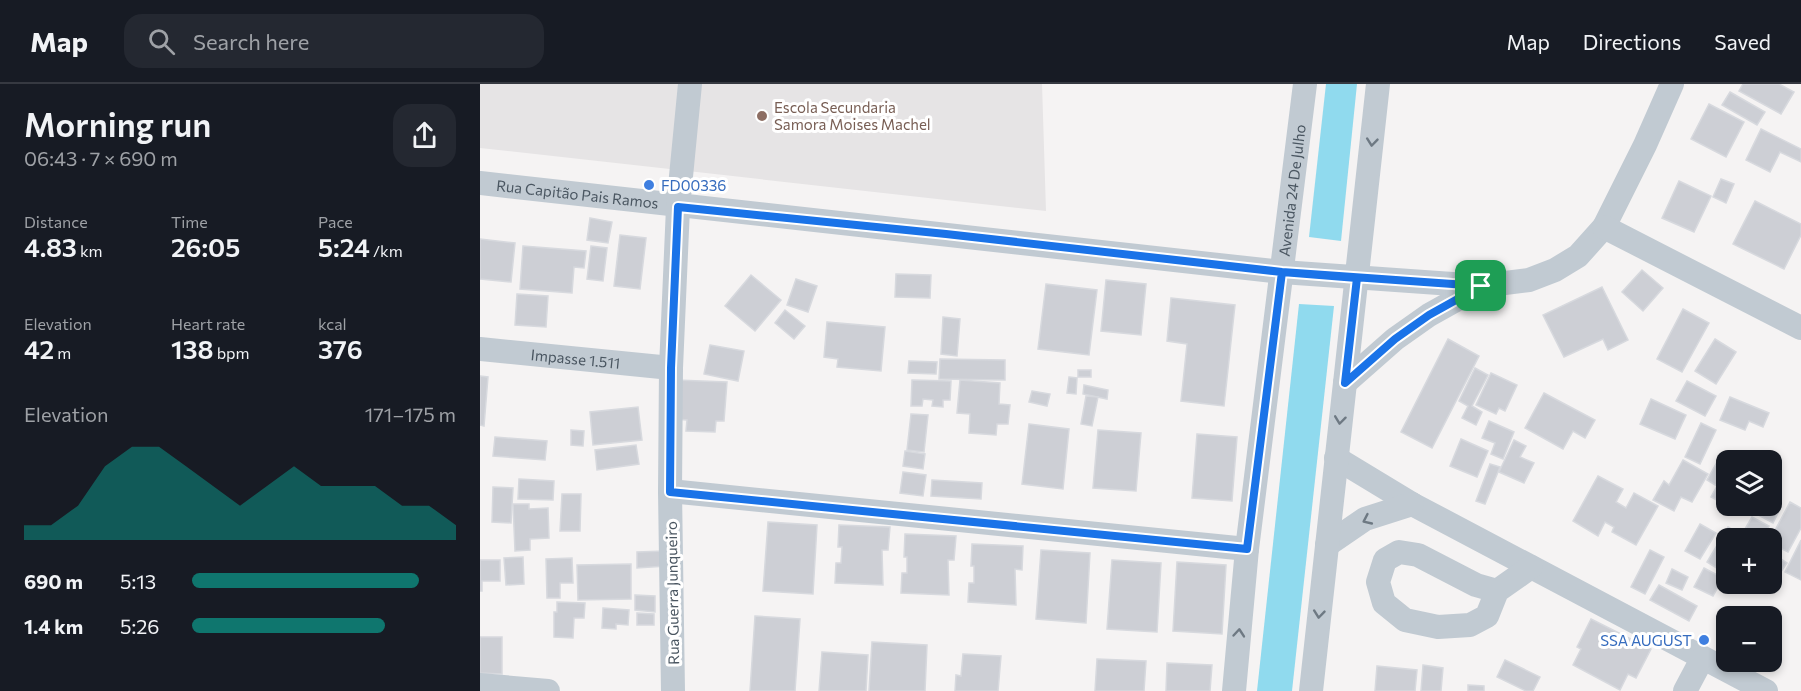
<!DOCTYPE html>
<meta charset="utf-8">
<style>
body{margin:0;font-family:Commissioner,sans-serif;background:#242831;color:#f1f3f6;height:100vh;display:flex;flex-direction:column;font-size:22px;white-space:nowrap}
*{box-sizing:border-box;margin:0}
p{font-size:20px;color:#9ea1a6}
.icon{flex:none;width:33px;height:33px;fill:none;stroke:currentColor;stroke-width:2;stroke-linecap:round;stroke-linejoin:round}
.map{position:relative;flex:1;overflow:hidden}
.drawer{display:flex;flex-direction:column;background:#171b24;width:480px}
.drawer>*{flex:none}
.buttons{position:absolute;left:1236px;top:366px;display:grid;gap:12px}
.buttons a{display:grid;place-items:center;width:66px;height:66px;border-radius:12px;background:#171b24;box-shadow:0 3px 9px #0003;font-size:30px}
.pin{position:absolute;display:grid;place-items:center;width:51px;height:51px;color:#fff;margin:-26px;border-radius:12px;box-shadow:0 3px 9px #0006}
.round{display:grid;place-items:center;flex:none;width:63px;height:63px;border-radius:18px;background:#242831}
.summary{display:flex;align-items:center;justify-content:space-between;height:102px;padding:0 24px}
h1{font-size:33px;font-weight:600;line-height:45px}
.figures{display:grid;grid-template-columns:repeat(3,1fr);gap:9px;height:102px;padding:6px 24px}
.figures div{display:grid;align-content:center}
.figures b{font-size:26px;font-weight:600}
.figures small{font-size:16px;font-weight:400}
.figures p{font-size:16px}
.chart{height:168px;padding:12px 24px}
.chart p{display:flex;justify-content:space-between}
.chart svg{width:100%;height:108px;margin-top:6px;fill:#0f766e;opacity:.7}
ul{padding:0 24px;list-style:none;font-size:20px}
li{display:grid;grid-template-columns:96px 72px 1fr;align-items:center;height:45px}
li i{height:15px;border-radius:8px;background:#0f766e}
header{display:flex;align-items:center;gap:36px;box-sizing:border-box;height:84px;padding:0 30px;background:#171b24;border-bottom:2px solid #363941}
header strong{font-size:28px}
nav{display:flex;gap:33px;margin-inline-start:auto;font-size:21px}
.search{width:420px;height:54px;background:#242831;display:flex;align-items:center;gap:15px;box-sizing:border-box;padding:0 21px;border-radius:18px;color:#9ea1a6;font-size:22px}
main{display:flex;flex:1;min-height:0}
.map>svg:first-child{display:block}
.education{fill:#e6e4e5}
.water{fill:#90daee}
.building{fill:#cdcfd5;stroke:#d7d9de;stroke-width:1.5}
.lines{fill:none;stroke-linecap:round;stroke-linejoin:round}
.minor{stroke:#c1cad2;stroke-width:24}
.oneway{stroke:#6e7983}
.route-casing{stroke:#fff;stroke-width:12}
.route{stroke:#1a73e8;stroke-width:8}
.education-dot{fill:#8d6e63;stroke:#fff;stroke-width:2}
.shop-dot{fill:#3f7fe0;stroke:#fff;stroke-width:2}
.labels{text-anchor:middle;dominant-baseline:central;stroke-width:6;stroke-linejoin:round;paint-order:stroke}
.education-label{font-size:15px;fill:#785e54;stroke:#fff;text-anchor:start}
.shop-label{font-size:15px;fill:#366cbe;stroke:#fff;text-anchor:start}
.street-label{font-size:15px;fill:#4a5661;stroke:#fff}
</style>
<header>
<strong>Map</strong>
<div class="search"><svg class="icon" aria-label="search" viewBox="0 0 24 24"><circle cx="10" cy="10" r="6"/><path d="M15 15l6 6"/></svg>Search here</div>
<nav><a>Map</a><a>Directions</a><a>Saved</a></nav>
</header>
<main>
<section class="drawer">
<div class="summary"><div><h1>Morning run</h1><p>06:43 · 7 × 690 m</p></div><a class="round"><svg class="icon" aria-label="share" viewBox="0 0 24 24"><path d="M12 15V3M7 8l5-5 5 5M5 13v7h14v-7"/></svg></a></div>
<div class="figures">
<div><p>Distance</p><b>4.83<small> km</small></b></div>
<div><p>Time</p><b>26:05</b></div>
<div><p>Pace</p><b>5:24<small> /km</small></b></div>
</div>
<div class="figures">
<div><p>Elevation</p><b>42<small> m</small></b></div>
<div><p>Heart rate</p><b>138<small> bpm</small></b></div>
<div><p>kcal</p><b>376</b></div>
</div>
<div class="chart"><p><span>Elevation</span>171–175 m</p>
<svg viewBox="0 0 160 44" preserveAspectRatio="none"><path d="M0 44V38L10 38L20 30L30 14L40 6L50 6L60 14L70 22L80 30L90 22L100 14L110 22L120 22L130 22L140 30L150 30L160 38V44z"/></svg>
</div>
<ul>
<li><b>690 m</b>5:13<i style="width:86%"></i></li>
<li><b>1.4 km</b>5:26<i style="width:73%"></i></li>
</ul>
</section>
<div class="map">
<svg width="1321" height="607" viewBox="0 0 1321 607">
<rect width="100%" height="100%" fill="#f5f3f3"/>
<path class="education" d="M0,0H562L566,127L0,64Z"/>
<g class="water">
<path d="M846,0H877L861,157L829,153Z"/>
<path d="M819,220L854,222L812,607H777Z"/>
</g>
<g class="building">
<path d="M1263,0H1299L1314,8L1301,30L1259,7Z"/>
<path d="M1250,8L1285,28L1277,41L1242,21Z"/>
<path d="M1229,20L1264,38L1246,73L1211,55Z"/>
<path d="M1281,45L1321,65V78L1300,68L1290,88L1266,76Z"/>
<path d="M1241,95L1254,100L1246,119L1233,113Z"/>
<path d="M1199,97L1231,112L1214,148L1182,134Z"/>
<path d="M1275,117L1321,140V151L1304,185L1253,160Z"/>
<path d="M110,134L132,138L128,159L107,156Z"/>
<path d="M140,151L166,154L160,205L134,202Z"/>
<path d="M0,155L35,159L31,198L0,195Z"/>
<path d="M43,162L106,167L104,184L94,183L92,209L40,205Z"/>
<path d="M111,162L127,164L123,197L107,195Z"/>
<path d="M1162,186L1183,204L1163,227L1142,208Z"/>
<path d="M416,190L451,191L450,214L415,213Z"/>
<path d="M271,191L301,216L275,247L245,222Z"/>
<path d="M316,195L337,202L328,228L307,221Z"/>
<path d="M626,196L666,200L661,251L621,247Z"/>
<path d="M566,200L617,206L609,271L558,265Z"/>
<path d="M1122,203L1148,256L1128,266L1123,255L1084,273L1063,231Z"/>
<path d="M37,210L68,212L66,243L35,241Z"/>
<path d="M691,214L755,221L744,322L701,317L707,260L687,257Z"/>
<path d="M1203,225L1229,239L1202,288L1177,275Z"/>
<path d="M305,226L325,242L314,255L295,239Z"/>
<path d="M463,233L480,235L477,272L461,270Z"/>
<path d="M347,238L405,243L401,287L357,283L358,275L344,273Z"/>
<path d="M968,255L999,272L952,364L921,348Z"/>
<path d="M1235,255L1256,268L1236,300L1215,287Z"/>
<path d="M230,261L264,267L258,297L224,290Z"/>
<path d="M460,275L525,276V296L459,295Z"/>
<path d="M429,277L457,278L456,290L428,289Z"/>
<path d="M995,284L1008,291L992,322L1002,328L996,341L982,334L988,322L979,317Z"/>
<rect x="598" y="286" width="13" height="7"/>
<path d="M1011,289L1037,301L1025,327L1019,324L1016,330L996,321Z"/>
<path d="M0,292L8,293L4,342L0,341Z"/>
<path d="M589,293L597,294L596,310L587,309Z"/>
<path d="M196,296L247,298L244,337H236L235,348L206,347L207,336L194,335Z"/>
<path d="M432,296L471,297L470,316H463V323L452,322L453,316L443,315L442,322H431Z"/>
<path d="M480,296L520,299L519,320L530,321L528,340H517L516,351L489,349L490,330L477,329Z"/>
<path d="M1207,297L1236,312L1225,332L1196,317Z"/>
<path d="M604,301L628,306L627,315L603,310Z"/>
<path d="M552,307L570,310L567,322L549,318Z"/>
<path d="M1064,309L1115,336L1105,354L1093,347L1083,365L1045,344Z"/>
<path d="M606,312L618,313L612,342L601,340Z"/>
<path d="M1250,313L1289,329L1283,343L1269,337L1265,346L1240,336Z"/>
<path d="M1171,315L1206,331L1195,355L1160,340Z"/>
<path d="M158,323L162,356L113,361L110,328Z"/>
<path d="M431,330L448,331L444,368L427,366Z"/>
<path d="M1009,337L1034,348L1023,375L1011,370L1015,359L1002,354Z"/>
<path d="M1221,339L1236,346L1220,380L1205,373Z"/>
<path d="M549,340L589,345L583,405L542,400Z"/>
<path d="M91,346L104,347L103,362L91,361Z"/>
<path d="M618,346L661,349L656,407L613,404Z"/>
<path d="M717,350L757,353L752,417L712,414Z"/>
<path d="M15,353L67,357L65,376L13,372Z"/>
<path d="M981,355L1008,367L997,393L970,382Z"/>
<path d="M1034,356L1046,362L1040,373L1054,379L1044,399L1019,388Z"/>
<path d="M156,361L159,380L117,386L115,366Z"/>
<path d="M425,367L445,370L443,385L423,382Z"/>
<path d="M1241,371L1251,376H1246V421L1231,413L1237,402L1227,396Z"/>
<path d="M1203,376L1228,390L1212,418L1201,413L1194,427L1173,416L1184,397L1189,401Z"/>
<path d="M1010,380L1020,383L1005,420L996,417Z"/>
<path d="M423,388L446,391L443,412L420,409Z"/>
<path d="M1118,392L1143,405L1136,418L1146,424L1154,409L1178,422L1156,461L1132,448L1134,443L1125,438L1118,452L1093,437Z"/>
<path d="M39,395L74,397L73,416L38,415Z"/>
<path d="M452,396L502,399L501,415L451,412Z"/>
<path d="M13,403L33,404L31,439L12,438Z"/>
<path d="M82,410H101L100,447H80Z"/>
<path d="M1292,418L1301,423L1293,439L1269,426L1272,422H1292Z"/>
<path d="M1310,418L1321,424V444L1308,468L1292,460L1291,454Z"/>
<path d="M33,420H49V425L68,424L69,454L50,455V466L35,467Z"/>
<path d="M1272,433L1289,442L1283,454L1265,445Z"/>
<path d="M288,438L337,441L333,510L283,507Z"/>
<path d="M1220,440L1236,449L1220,475L1205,467Z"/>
<path d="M359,441L410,443L408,466H402L403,501L355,499L356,479H361L362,463H358Z"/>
<path d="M1248,443L1267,454H1246V490L1227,478Z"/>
<path d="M425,450L476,452L474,476H468L469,511L421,509L422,489H427V473H424Z"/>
<path d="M1321,456V496L1305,488Z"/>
<path d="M492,460L543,462L542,486L535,485L536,521L488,518L489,499H494V482H491Z"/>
<path d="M561,466L610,469L606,539L556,535Z"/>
<path d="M1170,466L1184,473L1165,510L1151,503Z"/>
<path d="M185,467L186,482L157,484V468Z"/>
<path d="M1292,469L1307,479L1292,501L1289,500H1292Z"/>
<path d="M43,473L44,500L26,501L24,474Z"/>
<path d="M92,474L93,499H80V514H67L66,475Z"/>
<path d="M0,476H20V497H2V507H0Z"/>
<path d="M632,476L681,479L677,548L627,545Z"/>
<path d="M697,478L746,481L742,550L693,547Z"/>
<path d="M151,480V515L98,516L97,481Z"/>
<path d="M1224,484L1243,494L1233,512L1214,503Z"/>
<path d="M1192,485L1208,493L1202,506L1186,499Z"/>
<path d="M1179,501L1217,522L1209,537L1170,516Z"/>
<path d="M155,511L175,512V528L155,526Z"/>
<path d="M77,518L105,519L104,534H94L93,554L74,553V528H77Z"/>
<path d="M123,524L149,526L148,541L136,540V545L122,544Z"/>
<path d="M157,529L174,530V541H157Z"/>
<path d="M275,532L320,535L315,607H270Z"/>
<path d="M1111,535L1171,565L1156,594L1148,590L1140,606L1093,581L1101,565L1097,563Z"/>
<path d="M0,553H22V590L0,589Z"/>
<path d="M392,558L447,561L445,607H389Z"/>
<path d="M342,568L388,571L386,607H339Z"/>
<path d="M483,570L521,572L518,607H475L476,591L481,592Z"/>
<path d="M617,575L666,577L664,607H615Z"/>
<path d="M1025,576L1060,593L1053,607H1046L1017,593Z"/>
<path d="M687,579L732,581L730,607H686Z"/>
<path d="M943,581L963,584L961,607H941Z"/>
<path d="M897,582L937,586L935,607H895Z"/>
<path d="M988,601L1004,602V607H988Z"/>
</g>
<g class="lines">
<g class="minor">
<path id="s1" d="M0,99L802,188L1001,202L1049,196L1075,186L1098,172L1124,143L1165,61L1192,0"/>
<path d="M1124,143L1321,244"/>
<path id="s2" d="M0,265L191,284"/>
<path d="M865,299L915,255L949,231L1001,202"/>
<path d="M856,374L932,420L1286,607"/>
<path d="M190,407L767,465"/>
<path d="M847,461L885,435L932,420"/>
<path d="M1017,507L996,501L938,471L919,468L905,476L898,498L904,519L925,536L958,543L990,541L1007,532L1017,507L1051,483"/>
<path d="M0,601L68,607"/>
<path d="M193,607L190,407L191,284L198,123L210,0"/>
<path id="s3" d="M754,607L767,465L825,0"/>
<path d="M831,607L898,0"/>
<path d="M1205,607L1222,575"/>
</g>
</g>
<defs><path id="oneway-chevron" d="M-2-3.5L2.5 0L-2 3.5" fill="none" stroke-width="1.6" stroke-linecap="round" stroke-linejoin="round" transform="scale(1.5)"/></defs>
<g class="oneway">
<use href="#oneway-chevron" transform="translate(892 58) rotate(96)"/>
<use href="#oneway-chevron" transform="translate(860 336) rotate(97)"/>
<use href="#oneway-chevron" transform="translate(887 436) rotate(155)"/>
<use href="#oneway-chevron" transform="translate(839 530) rotate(96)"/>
<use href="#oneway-chevron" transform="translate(759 549) rotate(-85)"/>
</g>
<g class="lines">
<g class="route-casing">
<path id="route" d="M1001,202L802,188L767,465L190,408L191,284L198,123L466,150L802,188L877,194L865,299L915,255L949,231L1001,202"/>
</g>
<use href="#route" class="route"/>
</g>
<circle class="education-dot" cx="282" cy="32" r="6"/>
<g class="shop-dot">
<circle cx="169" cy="101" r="6"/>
<circle cx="1224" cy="556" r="6"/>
</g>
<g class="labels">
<g class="education-label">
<text x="294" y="23">Escola Secundaria<tspan x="294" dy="17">Samora Moises Machel</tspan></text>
</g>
<g class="shop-label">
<text x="181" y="101">FD00336</text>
<text x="1212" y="556" text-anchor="end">SSA AUGUST</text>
</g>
<g class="street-label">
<text stroke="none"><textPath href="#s3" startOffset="504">Avenida 24 De Julho</textPath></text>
<text stroke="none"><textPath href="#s1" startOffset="98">Rua Capitão Pais Ramos</textPath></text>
<text stroke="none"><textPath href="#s2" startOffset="96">Impasse 1.511</textPath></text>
<text transform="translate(192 509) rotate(-91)">Rua Guerra Junqueiro</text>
</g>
</g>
</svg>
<div class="buttons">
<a><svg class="icon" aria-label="layers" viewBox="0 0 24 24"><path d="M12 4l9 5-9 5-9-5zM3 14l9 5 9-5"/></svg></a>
<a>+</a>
<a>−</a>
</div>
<div class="pin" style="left:1001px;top:202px;background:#1e9e55"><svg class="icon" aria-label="arrive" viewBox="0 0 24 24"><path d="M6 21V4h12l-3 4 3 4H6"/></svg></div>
</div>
</main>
